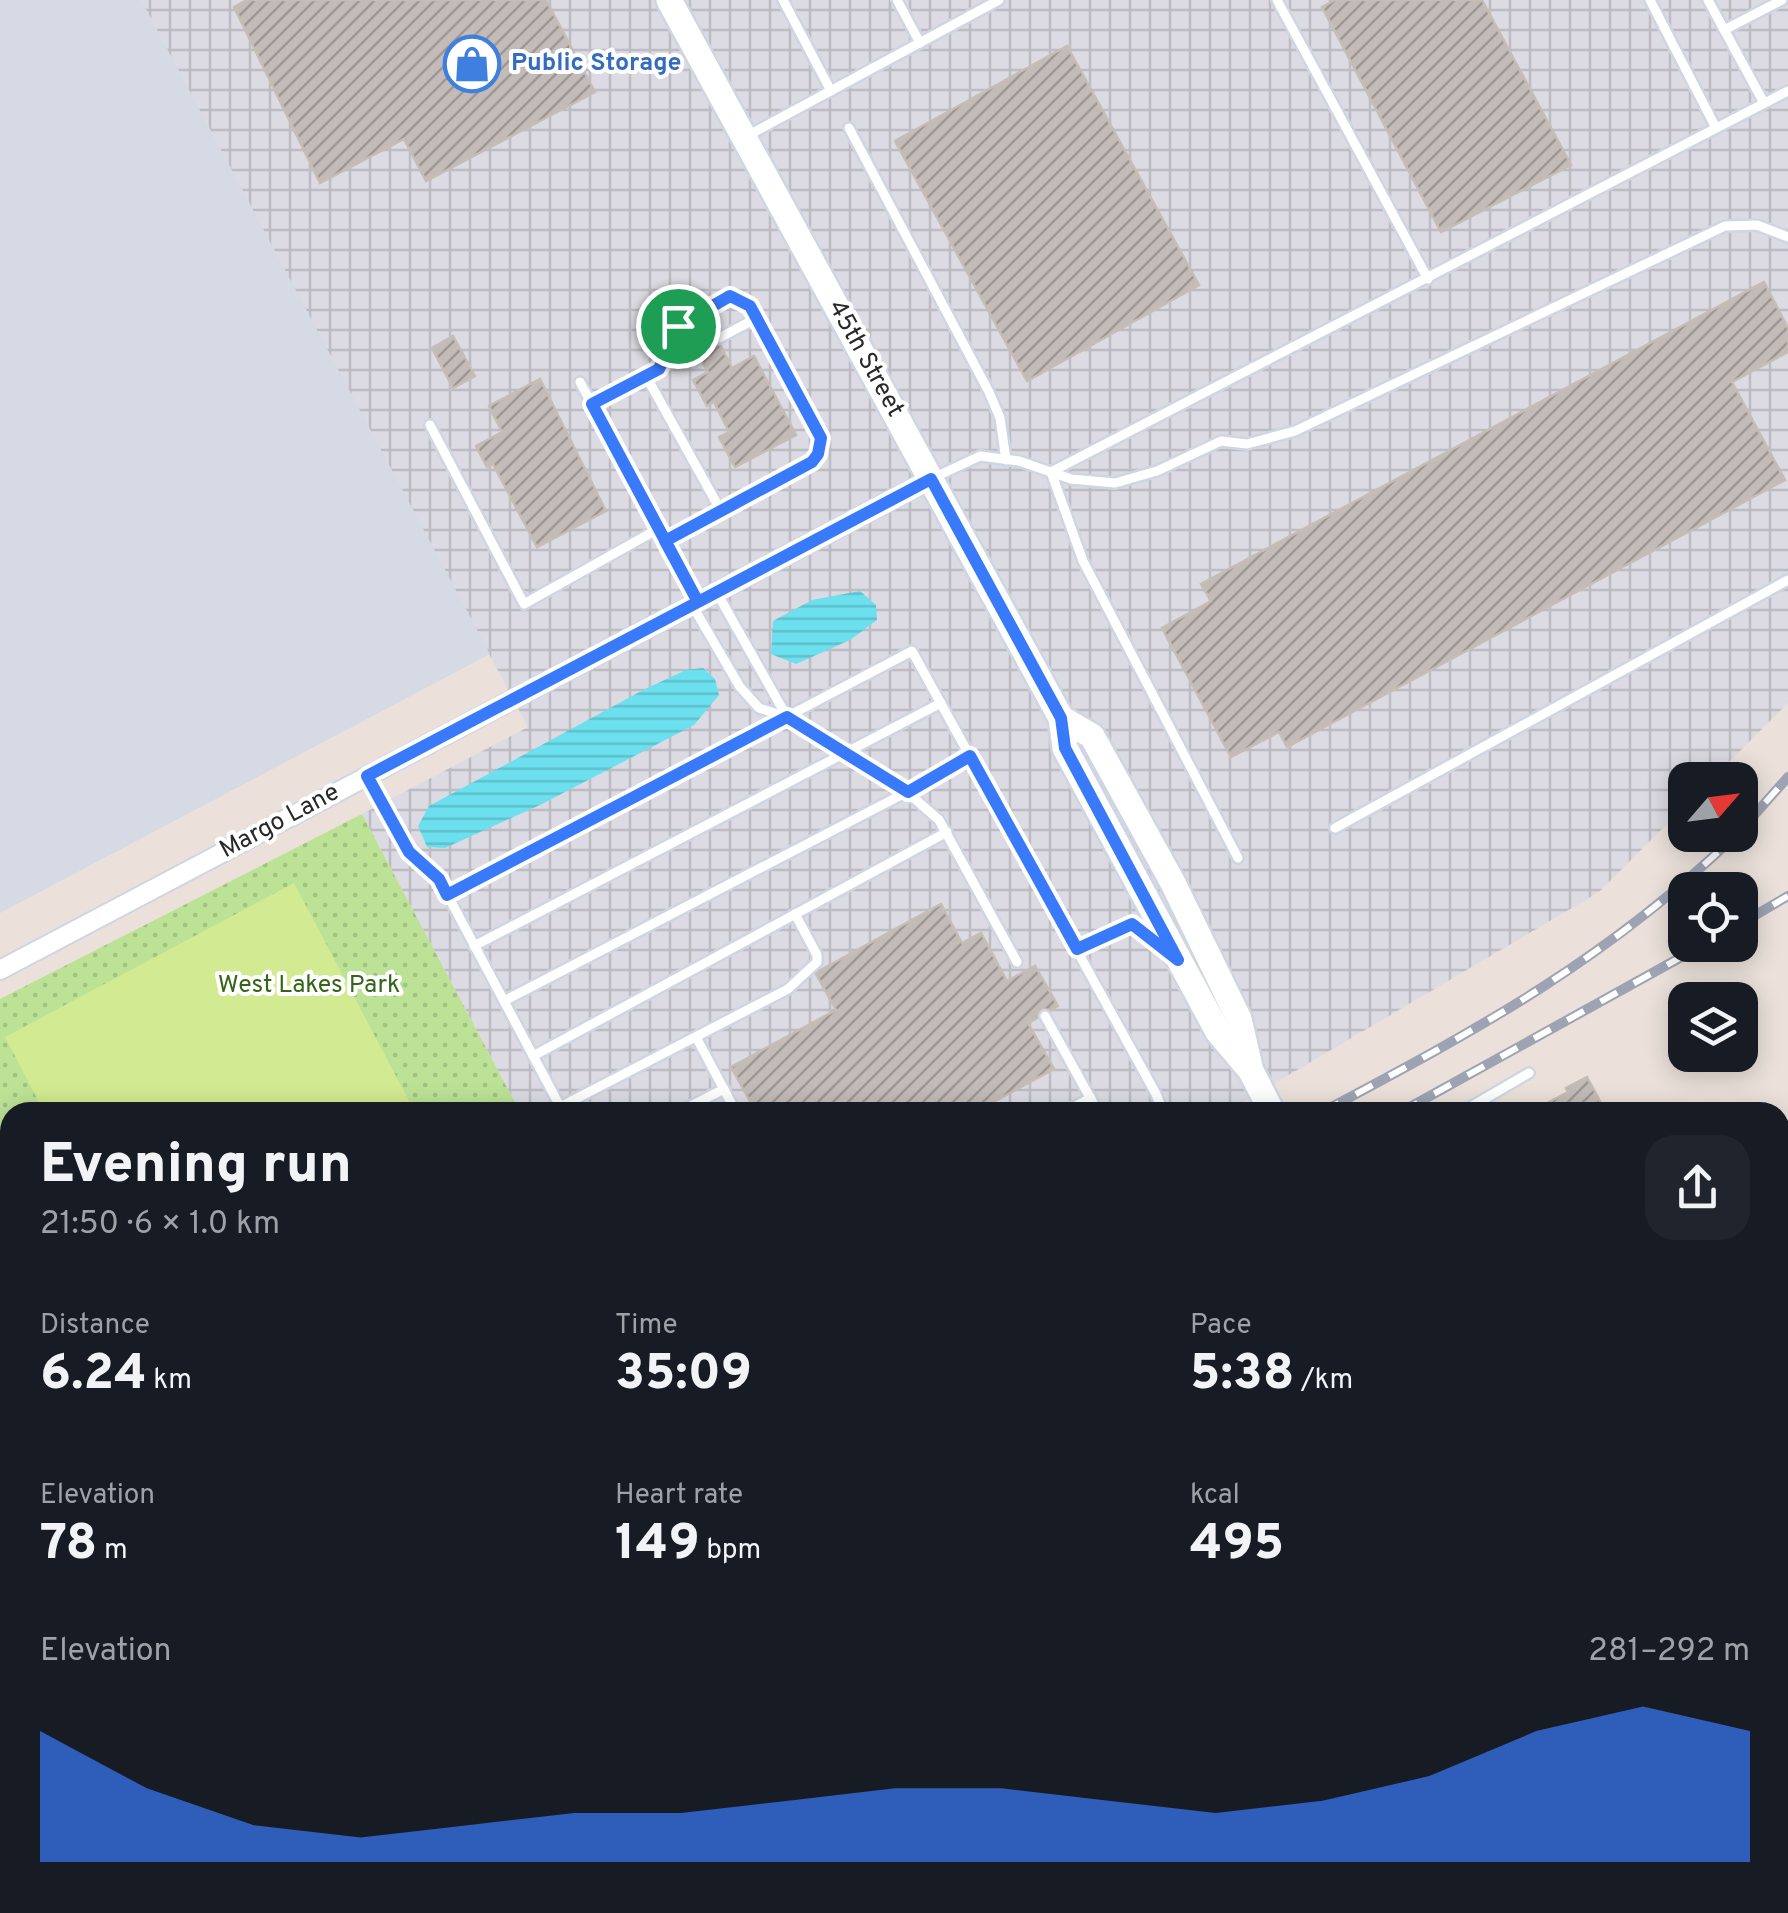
<!DOCTYPE html>
<meta charset="utf-8">
<style>
body{margin:0;font-family:Overpass,sans-serif;background:#20242c;color:#f1f3f6;height:100vh;display:flex;flex-direction:column;font-size:38px;white-space:nowrap}
*{box-sizing:border-box;margin:0}
p{font-size:32px;color:#9ea1a6}
.icon{flex:none;width:55px;height:55px;fill:none;stroke:currentColor;stroke-width:2;stroke-linecap:round;stroke-linejoin:round}
.map{position:relative;flex:1;overflow:hidden}
.details{position:absolute;left:0px;top:1102px;width:1790px;height:812px;display:flex;flex-direction:column;background:#171b24;border-radius:30px 30px 0 0;box-shadow:0 5px 25px #0003}
.details>*{flex:none}
.needle{width:65px;rotate:62deg}
.fabs{position:absolute;left:1668px;top:762px;display:grid;gap:20px}
.fabs a{display:grid;place-items:center;width:90px;height:90px;border-radius:20px;background:#171b24;box-shadow:0 5px 25px #0003;font-size:50px}
.pin{position:absolute;display:grid;place-items:center;width:85px;height:85px;color:#fff;margin:-42px;border:5px solid #fff;border-radius:50%;box-shadow:0 2px 10px #0007}
.round{display:grid;place-items:center;flex:none;width:105px;height:105px;border-radius:30px;background:#20242c}
.summary{display:flex;align-items:center;justify-content:space-between;height:170px;padding:0 40px}
h1{font-size:55px;font-weight:800;line-height:75px}
.metrics{display:grid;grid-template-columns:repeat(3,1fr);gap:15px;height:170px;padding:10px 40px}
.metrics div{display:grid;align-content:center}
.metrics b{font-size:50px;font-weight:800}
.metrics small{font-size:28px;font-weight:400}
.metrics p{font-size:28px}
.chart{height:280px;padding:20px 40px}
.chart p{display:flex;justify-content:space-between}
.chart svg{width:100%;height:180px;margin-top:10px;fill:#387afa;opacity:.7}
.map>svg:first-child{display:block}
.industrial{fill:url(#industrial-grid)}
.airport{fill:#d5dae4}
.grass{fill:url(#grass-dots)}
.pitch{fill:#d2ea91}
.water{fill:url(#water-rules)}
.building{fill:url(#building-hatch);stroke:#c6bdb4;stroke-width:2.5}
.lines{fill:none;stroke-linecap:round;stroke-linejoin:round}
.service-casing{stroke:#cfd6e2;stroke-width:14}
.minor-casing{stroke:#cfd6e2;stroke-width:22}
.secondary-casing{stroke:#cfd6e2;stroke-width:30}
.service{stroke:#fff;stroke-width:9}
.minor{stroke:#fff;stroke-width:18}
.secondary{stroke:#fff;stroke-width:25}
.rail-casing{stroke:#9da3b3;stroke-width:10}
.rail{stroke:#fff;stroke-width:6;stroke-dasharray:19;stroke-linecap:butt}
.route-casing{stroke:#fff;stroke-width:20}
.route{stroke:#387afa;stroke-width:12}
.labels{text-anchor:middle;dominant-baseline:central;stroke-width:8;stroke-linejoin:round;paint-order:stroke}
.shop-label{font-size:25px;font-weight:bold;fill:#366cbe;stroke:#fff;text-anchor:start}
.street-label{font-size:25px;fill:#282828;stroke:#fff}
.park-label{font-size:25px;fill:#356519;stroke:#fff}
</style>
<div class="map">
<svg width="1788" height="1913" viewBox="0 0 1788 1913">
<defs>
<pattern id="industrial-grid" width="8" height="8" patternUnits="userSpaceOnUse" patternTransform="scale(2.5)"><rect width="8" height="8" fill="#dcdbe3"/><path d="M0 4h8M4 0v8" fill="none" stroke="#bdbcc3"/></pattern>
<pattern id="grass-dots" width="8" height="8" patternUnits="userSpaceOnUse" patternTransform="scale(2.5)"><rect width="8" height="8" fill="#bce296"/><path d="M2 2h.1M6 6h.1" fill="none" stroke="#a2c281" stroke-width="1.8" stroke-linecap="round"/></pattern>
<pattern id="water-rules" width="6" height="5" patternUnits="userSpaceOnUse" patternTransform="scale(2.5)"><rect width="6" height="5" fill="#6ce0ee"/><path d="M0 2.5h6" fill="none" stroke="#5ec0cc"/></pattern>
<pattern id="building-hatch" width="6" height="6" patternUnits="userSpaceOnUse" patternTransform="scale(2.5)"><rect width="6" height="6" fill="#c3bbb7"/><path d="M-1 1l2-2M0 6l6-6M5 7l2-2" fill="none" stroke="#9e9895"/></pattern>
</defs>
<rect width="100%" height="100%" fill="#ebe1da"/>
<path class="industrial" d="M141,0H1788V703L1711,780H1685V806L1599,892L1226,1112H520L362,814L528,727Z"/>
<path class="airport" d="M0,0H141L490,654L0,913Z"/>
<path class="grass" d="M362,814L520,1112H10V1784L0,1789V999Z"/>
<path class="pitch" d="M294,883L415,1112H44L5,1037Z"/>
<g class="water">
<path d="M860,591L876,605L877,620L850,640L796,664L771,654L773,621L812,600Z"/>
<path d="M703,668L715,679L719,695L694,725L542,804L445,848L427,847L418,826L429,806L645,689L686,670Z"/>
<path d="M10,1866V1905H46L31,1913H0V1871Z"/>
</g>
<g class="building">
<path d="M247,0H546L595,92L426,181L404,139L320,183L234,7Z"/>
<path d="M1335,0H1482L1571,165L1441,232L1322,7Z"/>
<path d="M1067,46L1199,285L1027,381L895,141Z"/>
<path d="M1764,282L1788,328V352L1732,382L1785,480L1287,747L1279,732L1231,757L1162,628L1211,601L1201,584Z"/>
<path d="M706,319L713,332L711,341L721,346L732,368L754,356L796,435L735,467L719,437L729,432L714,402L707,406L693,380L708,372L699,357L705,348L700,342L692,343L686,331Z"/>
<path d="M453,336L475,376L453,388L432,348Z"/>
<path d="M540,379L606,511L537,547L493,464L487,467L476,446L502,432L489,406Z"/>
<path d="M941,904L962,943L981,933L1007,981L1035,966L1058,1006L1051,1010L1042,1009L1037,1018L1028,1023L1054,1069L975,1112H756L731,1067L836,1010L816,974L819,971Z"/>
<path d="M1587,1077L1602,1105L1587,1112H1530L1568,1092L1566,1088Z"/>
</g>
<g class="lines">
<g class="service-casing">
<g id="service">
<path d="M783,0L831,91"/>
<path d="M897,0L920,43"/>
<path d="M1277,0L1428,279"/>
<path d="M1650,0L1716,128"/>
<path d="M1708,0L1764,103"/>
<path d="M1724,30L1782,0"/>
<path d="M849,128L989,392L1000,418L1006,460"/>
<path d="M747,136L999,0"/>
<path d="M659,369L678,326L730,296L750,306L757,318"/>
<path d="M646,376L721,511"/>
<path d="M580,382L697,602"/>
<path d="M592,404L697,349"/>
<path d="M430,425L524,604L658,529"/>
<path d="M933,478L980,456L1019,461L1071,479L1115,483L1157,471L1221,441L1247,444L1295,431L1725,226L1757,225L1788,237"/>
<path d="M665,541L812,463L818,454L821,438L757,318L719,338"/>
<path d="M717,593L787,717"/>
<path d="M692,605L740,687L759,708L787,717L907,792L939,820L1017,962"/>
<path d="M367,776L409,852L439,879L563,1112"/>
<path d="M1335,828L1788,580"/>
<path d="M1238,858L1083,561L1051,472L1788,91"/>
<path d="M447,895L912,651L1156,1094L1163,1112"/>
<path d="M474,946L941,703"/>
<path d="M1077,949L1133,924L1161,945"/>
<path d="M504,1001L907,792L970,756"/>
<path d="M1045,1016L1098,1112"/>
<path d="M696,1037L736,1112"/>
<path d="M533,1056L947,832"/>
<path d="M560,1107L788,989L817,962V955L795,914"/>
<path d="M679,1112L724,1089"/>
<path d="M1064,1112L1091,1098"/>
<path d="M1462,1112L1529,1073"/>
<path d="M1780,1516L1788,1517"/>
<path d="M1780,1862H1788"/>
<path d="M1065,1905L1069,1913"/>
<path d="M1278,1913L1281,1905"/>
<path d="M1743,1913V1905"/>
</g>
</g>
<g class="minor-casing">
<g id="minor">
<path d="M0,970L931,479"/>
<path d="M1780,1333L1788,1331"/>
</g>
</g>
<g class="secondary-casing">
<g id="secondary">
<path d="M669,0L1061,718L1065,748L1218,1032L1251,1071"/>
<path d="M1061,718L1092,736L1173,883L1239,1019L1251,1071L1272,1112"/>
<path d="M1386,1913L1387,1905"/>
</g>
</g>
<use href="#service" class="service"/>
<use href="#minor" class="minor"/>
<use href="#secondary" class="secondary"/>
<g class="rail-casing">
<g id="rail">
<path d="M1740,831L1788,777"/>
<path d="M1740,924L1788,896"/>
<path d="M1322,1112C1477,1030 1608,959 1736,835"/>
<path d="M1401,1112L1703,945"/>
<path d="M0,1815L10,1810"/>
<path d="M0,1862L10,1856"/>
<path d="M148,1913L163,1905"/>
<path d="M175,1913L190,1905"/>
<path d="M202,1913L217,1905"/>
</g>
</g>
<use href="#rail" class="rail"/>
</g>
<g class="lines">
<g class="route-casing">
<path id="route" d="M678,326L659,369L592,404L698,602L367,776L409,852L439,879L447,895L787,717L908,792L970,756L1077,949L1132,924L1178,960L1065,748L1061,718L931,479L698,602L665,541L812,462L818,454L821,438L750,306L730,296L678,326"/>
</g>
<use href="#route" class="route"/>
</g>
<defs>
<g id="shop-ring" transform="scale(2.875)"><circle r="9.5" fill="#fff" stroke="#3f7fe0" stroke-width="1.5"/><path d="M-5-2.5h2.3a2.7 3.5 0 0 1 5.4 0H5L5.5 6h-11ZM-1.5-2.5h3a1.5 2.3 0 0 0-3 0Z" fill="#3f7fe0"/></g>
</defs>
<g fill-rule="evenodd">
<use href="#shop-ring" x="472" y="64"/>
</g>
<g class="labels">
<g class="shop-label">
<text x="511" y="64">Public Storage</text>
</g>
<g class="street-label">
<text transform="translate(865 359) rotate(61)">45th Street</text>
<text transform="translate(280 822) rotate(-28)">Margo Lane</text>
</g>
<g class="park-label">
<text x="309" y="986">West Lakes Park</text>
</g>
</g>
</svg>
<div class="fabs">
<a><svg class="needle" viewBox="-14 -14 28 28"><path d="M0-13l5 13h-10z" fill="#e53935"/><path d="M0 13l5-13h-10z" fill="#9ea1a6"/></svg></a>
<a><svg class="icon" aria-label="locate" viewBox="0 0 24 24"><circle cx="12" cy="12" r="6"/><path d="M12 2v4M12 18v4M2 12h4M18 12h4"/></svg></a>
<a><svg class="icon" aria-label="layers" viewBox="0 0 24 24"><path d="M12 4l9 5-9 5-9-5zM3 14l9 5 9-5"/></svg></a>
</div>
<div class="pin" style="left:678px;top:326px;background:#1e9e55"><svg class="icon" aria-label="arrive" viewBox="0 0 24 24"><path d="M6 21V4h12l-3 4 3 4H6"/></svg></div>
<section class="details">
<div class="summary"><div><h1>Evening run</h1><p>21:50 · 6 × 1.0 km</p></div><a class="round"><svg class="icon" aria-label="share" viewBox="0 0 24 24"><path d="M12 15V3M7 8l5-5 5 5M5 13v7h14v-7"/></svg></a></div>
<div class="metrics">
<div><p>Distance</p><b>6.24<small> km</small></b></div>
<div><p>Time</p><b>35:09</b></div>
<div><p>Pace</p><b>5:38<small> /km</small></b></div>
</div>
<div class="metrics">
<div><p>Elevation</p><b>78<small> m</small></b></div>
<div><p>Heart rate</p><b>149<small> bpm</small></b></div>
<div><p>kcal</p><b>495</b></div>
</div>
<div class="chart"><p><span>Elevation</span>281–292 m</p>
<svg viewBox="0 0 160 44" preserveAspectRatio="none"><path d="M0 44V12L10 26L20 35L30 38L40 35L50 32L60 32L70 29L80 26L90 26L100 29L110 32L120 29L130 23L140 12L150 6L160 12V44z"/></svg>
</div>
</section>
</div>
